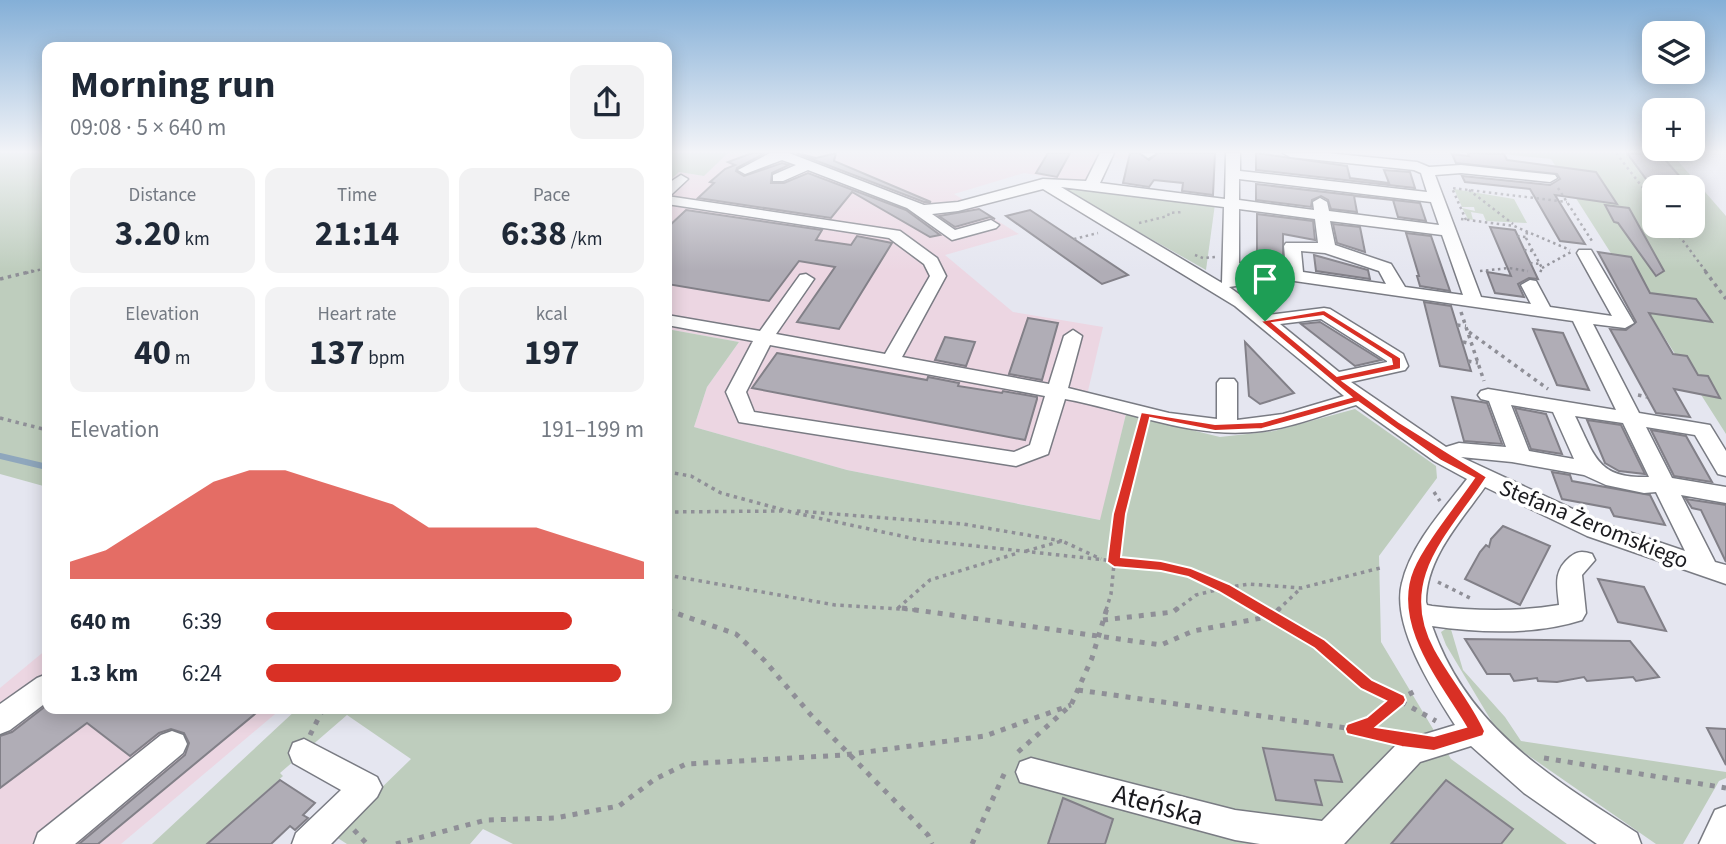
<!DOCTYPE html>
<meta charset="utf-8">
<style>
body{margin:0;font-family:"Source Sans 3",sans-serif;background:#f2f2f3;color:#1f2937;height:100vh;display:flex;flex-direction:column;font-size:26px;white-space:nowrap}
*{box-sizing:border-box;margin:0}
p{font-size:23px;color:#747a83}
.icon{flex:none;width:38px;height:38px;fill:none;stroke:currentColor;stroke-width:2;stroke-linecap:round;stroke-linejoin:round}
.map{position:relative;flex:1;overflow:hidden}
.details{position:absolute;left:42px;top:42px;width:630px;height:672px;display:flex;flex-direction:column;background:#fff;border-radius:14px;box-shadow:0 4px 18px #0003}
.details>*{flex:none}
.controls{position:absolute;left:1642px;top:21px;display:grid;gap:14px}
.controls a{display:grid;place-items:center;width:63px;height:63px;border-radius:14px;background:#fff;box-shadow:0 4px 18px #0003;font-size:35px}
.pin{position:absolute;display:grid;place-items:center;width:60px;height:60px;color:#fff;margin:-72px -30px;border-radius:50% 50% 50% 0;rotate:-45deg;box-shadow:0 0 7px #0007}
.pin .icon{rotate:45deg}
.round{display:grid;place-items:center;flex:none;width:74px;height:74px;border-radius:14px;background:#f2f2f3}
.head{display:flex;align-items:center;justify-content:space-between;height:119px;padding:0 28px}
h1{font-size:38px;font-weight:700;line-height:52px}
.metrics{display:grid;grid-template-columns:repeat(3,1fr);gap:10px;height:119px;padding:7px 28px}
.metrics div{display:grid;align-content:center;border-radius:14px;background:#f2f2f3;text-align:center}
.metrics b{font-size:35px;font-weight:700}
.metrics small{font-size:19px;font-weight:400}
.metrics p{font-size:19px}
.chart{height:196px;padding:14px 28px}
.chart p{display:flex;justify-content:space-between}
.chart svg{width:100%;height:126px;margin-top:7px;fill:#d93025;opacity:.7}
ul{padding:0 28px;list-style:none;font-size:23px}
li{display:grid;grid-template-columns:112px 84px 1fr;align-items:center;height:52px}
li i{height:18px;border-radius:9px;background:#d93025}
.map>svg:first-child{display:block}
.industrial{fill:#ecd6e2}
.green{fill:#becdbd;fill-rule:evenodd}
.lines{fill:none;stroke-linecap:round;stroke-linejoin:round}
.stream{stroke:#8fa7bd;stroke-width:6}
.building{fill:#b0adb6;stroke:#828088;stroke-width:2}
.minor-casing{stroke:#797b83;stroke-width:3}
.path-far2{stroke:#8f8f97;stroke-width:2.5;stroke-dasharray:2.5 3.5;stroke-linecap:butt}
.path-far1{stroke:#8f8f97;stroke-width:3.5;stroke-dasharray:3.5 4.5;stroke-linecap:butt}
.path{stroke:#8f8f97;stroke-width:5;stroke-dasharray:5 7;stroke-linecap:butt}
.minor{fill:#fff;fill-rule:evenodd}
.route{fill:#d93025;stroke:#fff;stroke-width:2;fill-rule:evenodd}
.labels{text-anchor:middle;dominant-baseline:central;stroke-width:7;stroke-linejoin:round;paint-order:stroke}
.street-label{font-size:23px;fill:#1a1a1e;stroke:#fff}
.near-street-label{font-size:28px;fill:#1a1a1e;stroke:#fff}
</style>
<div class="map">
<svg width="1726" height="844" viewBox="0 0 1726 844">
<rect width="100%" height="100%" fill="#e5e6f0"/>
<g class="industrial">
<path d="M728,153H1129L1128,160L1109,157L1097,185L1024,173L954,194L1019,234L945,255L1013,312L1103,327L1088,391L1080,396L1079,402L1126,414L1101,520L847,470L694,427L707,387L739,342L667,329V183L679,172L704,176Z"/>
<path d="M47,649V709H281L121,844H0V688Z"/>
</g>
<g class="green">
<path d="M0,153H47V487L0,474Z"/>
<path d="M667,153H728L704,176L679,172L667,183Z"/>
<path d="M1493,153H1671L1726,216V434L1551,159ZM1654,187H1692V226H1654Z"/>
<path d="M1059,187L1215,204L1206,270Z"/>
<path d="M1454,189L1514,199L1527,223L1486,221L1483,214L1471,212L1473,220L1468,219L1462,208L1475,211L1474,207H1462Z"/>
<path d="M667,329L739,342L707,387L694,427L847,470L1100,520L1126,414L1220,437L1274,431L1355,409L1436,466L1437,478L1379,556L1381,642L1451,759L1567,844H513L483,829L470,844H347L333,835L411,759L347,715L280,773L283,776L207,844H152L297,709H667Z"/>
<path d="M1450,626L1463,670L1505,717L1521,741L1726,772V778L1719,781L1683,844H1656L1509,742L1492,722L1446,645L1441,632Z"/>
</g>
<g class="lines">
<path class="stream" d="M0,456L47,467"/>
</g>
<g class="building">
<path d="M752,153H765L737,168L736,171L744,176L782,163L789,165L772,173L771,183H784L808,173L906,210L940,235L930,237L852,192L831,218L698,198L714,183L710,182L725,169L735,165L728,162Z"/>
<path d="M796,153L816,158L836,153L834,161L931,202H924Z"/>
<path d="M1048,153H1070L1057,177L1036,173Z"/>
<path d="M1130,153H1139L1149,160L1158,153H1215L1213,195L1182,191L1183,183L1154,180L1149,187L1123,183Z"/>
<path d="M1256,153L1347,166L1350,178L1389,183L1384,170L1410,172L1415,188L1256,170Z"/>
<path d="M1468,153L1504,154L1507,160L1596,172L1617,204L1555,195L1585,244L1560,241L1530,189L1465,182L1462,176L1550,185L1560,179L1557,174L1456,163L1452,154L1469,156Z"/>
<path d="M1627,153L1661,155L1689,187H1665L1660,180L1646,179Z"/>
<path d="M1256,184L1420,203L1426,221L1398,217L1393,200L1354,196L1357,212L1331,209L1328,200L1321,196L1312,200L1311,207L1256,200Z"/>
<path d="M1605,205L1629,208L1664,271L1656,276L1618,223L1614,222Z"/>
<path d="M979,209L995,219L990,217L955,227L939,216Z"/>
<path d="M686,210L822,230L816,240L851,245L857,236L892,243L839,329L797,322L835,267L799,261L769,301L667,284V228Z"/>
<path d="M1030,210L1092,251L1128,275L1102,284L1006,216Z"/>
<path d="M1257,214L1313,221L1315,240L1283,234V267L1257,263Z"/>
<path d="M1333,224L1360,227L1365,252L1337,243Z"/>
<path d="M1490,227L1515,230L1538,279L1529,278L1518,284L1524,297L1495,293L1487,272L1511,276Z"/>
<path d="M1406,233L1431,236L1450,291L1420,286L1417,276H1419Z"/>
<path d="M1598,252L1631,257L1650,293L1696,299L1712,322L1649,313L1673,354L1687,356L1698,375L1708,376L1720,398L1674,389L1690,417L1656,413L1610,329L1626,330L1636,322Z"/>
<path d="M1314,255L1368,270L1370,279L1316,271Z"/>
<path d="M1424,302L1451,306L1471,371L1440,366Z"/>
<path d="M1028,318L1058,323L1042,380L1009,374Z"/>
<path d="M1320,322L1381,360L1355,366L1301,324Z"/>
<path d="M1533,329L1563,333L1589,390L1557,385Z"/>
<path d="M945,337L975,342L966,366L935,360Z"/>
<path d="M1245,342L1294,393L1260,404L1249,396Z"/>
<path d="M777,353L927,380L928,377L959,383L958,386L1002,393L1003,391L1037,397V399L1025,440L752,388Z"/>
<path d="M1452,397L1487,403L1502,444L1464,441Z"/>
<path d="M1515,408L1546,414L1562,454L1531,449Z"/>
<path d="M1587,420L1621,425L1645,474L1619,471L1605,463Z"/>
<path d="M1651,430L1686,436L1712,482L1674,476Z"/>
<path d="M1552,472L1570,475L1572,481L1650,495L1665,525L1614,516L1610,508L1562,499Z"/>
<path d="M1686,499L1726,505V562L1701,510L1692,508Z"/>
<path d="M1503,526L1550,546L1520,605L1465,579L1480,552L1486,545L1489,547L1491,539Z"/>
<path d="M1598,579L1644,587L1666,631L1618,622Z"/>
<path d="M1465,639L1630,641L1659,677L1636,681L1633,677L1587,681L1584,677L1557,682L1538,681L1537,678L1514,681L1510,674H1487Z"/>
<path d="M47,705V709H261L98,844H79L185,755L189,743L184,733L171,729L159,733L130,756L87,723L0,788V736L12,732Z"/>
<path d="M1707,728L1726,729V765Z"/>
<path d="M1263,748L1333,755L1342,782L1315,780L1322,805L1276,800Z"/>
<path d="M280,780L315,803L303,815L308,818L295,830L290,826L271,844H207Z"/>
<path d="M1446,780L1513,829L1501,844H1391Z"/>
<path d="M1063,798L1113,819L1105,844H1048Z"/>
</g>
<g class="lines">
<g class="minor-casing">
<g id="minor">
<path d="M770,153H789L924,205L958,202L1043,179L1086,181L1100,153H1114L1100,183L1225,199L1226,153H1240V171L1427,192L1421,173L1414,170L1290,157L1283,153H1327L1417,162L1429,167L1461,165L1555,175L1557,178L1550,182L1461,173L1435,175L1481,297L1531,304L1521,285L1530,280L1536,281L1550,307L1612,316L1577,253L1579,250H1591L1634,323L1625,328L1593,324L1639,413L1710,425L1726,451V476L1718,474L1695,435L1646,427L1672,478L1726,487V503L1681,495L1715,562L1726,565V584L1587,536L1485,487C1461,521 1426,558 1426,602L1427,605L1432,606C1474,611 1517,612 1559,605C1557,585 1553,571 1570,557C1577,551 1583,551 1592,554L1595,560L1582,575L1586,613L1582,620C1535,635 1480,633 1432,626C1468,729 1551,777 1637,833L1641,844H1597L1524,793L1471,746L1420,762L1344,844H1260L1235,840L1020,782L1016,772L1020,762L1031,758L1235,810L1322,821L1399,742L1455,725C1432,689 1391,625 1402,583C1411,544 1444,509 1467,479L1434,461L1356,405C1325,414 1294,427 1262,431C1193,440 1131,411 1065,399L1048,454L1016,466L739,422L726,392L753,341L667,325V315L760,331L800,275L806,274L814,279L776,334L885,354L930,276L924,264L889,238L667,204V196L900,231L937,258L946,276L902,357L1049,384L1064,336L1073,330L1082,336L1068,388L1169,413L1217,419V383L1220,379H1234L1237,383V420L1283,414L1344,396L1235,306L1043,189L958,211L932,214L955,230L991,220L999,225L996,228L952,240L907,208L808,170L783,181H773V175L796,165L782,160L745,174L738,170ZM1239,179L1431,202L1439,225L1329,211L1327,202L1320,198L1313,202L1314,210L1239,200ZM1061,187L1224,207L1222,283ZM1239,209L1315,219L1318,243H1286L1284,246L1286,270L1239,263ZM1330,221L1442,235L1463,295L1405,287L1391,264L1335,245ZM1301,251L1325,253L1379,271L1386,284L1303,272ZM1239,273L1573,321L1616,410L1488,389L1481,391L1478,395L1481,399L1489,401L1506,447L1459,443L1446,447L1351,382L1405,370L1408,366L1403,354L1330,309L1324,308L1268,315L1229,287L1236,286ZM1321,319L1387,361V362L1339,372L1280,324ZM770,345L1045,396L1030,445L1014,452L754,412L746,392ZM1511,405L1553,412L1574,459L1529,451ZM1575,416L1623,423L1649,477C1597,479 1595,456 1575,416ZM1461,457L1512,462L1584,475L1606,485L1644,493L1656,492L1685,551L1605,524Z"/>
<path d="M1141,153H1155V154L1148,158Z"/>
<path d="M681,175L688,179L672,194L667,195V184Z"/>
<path d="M47,674V702L10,730L0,734V704L37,678Z"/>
<path d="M172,731L183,735L187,744L183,753L75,844H34L38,833L161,735Z"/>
<path d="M304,739L377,777L382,787L377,797L331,844H292L296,833L341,790L293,763L289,753L293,743Z"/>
<path d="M1726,806V844H1699L1715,810Z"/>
</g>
</g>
<g class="path-far2">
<path d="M1616,153L1654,202"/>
<path d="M1558,188L1592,241"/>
<path d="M1469,190L1513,224"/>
<path d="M1461,219L1514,226L1570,250"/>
<path d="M1466,220L1452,188L1567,202"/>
<path d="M1139,223L1168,216L1169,213L1183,212"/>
<path d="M1672,226L1707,273"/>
<path d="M1527,232L1526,238L1542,268L1540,273"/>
<path d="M1517,236L1526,237"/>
<path d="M1074,239L1098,233"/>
<path d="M1524,250L1533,251"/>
<path d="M1195,255L1203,258L1215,257"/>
<path d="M1530,263L1540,264"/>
<path d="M1542,268L1571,252"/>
<path d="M1480,271L1509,268L1528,271"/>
<path d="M26,273L47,268"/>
</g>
<g class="path-far1">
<path d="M1705,271L1726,299"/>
<path d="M0,279L33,271"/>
<path d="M1461,312L1484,381"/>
<path d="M1457,325L1466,326"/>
<path d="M1469,332L1548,389"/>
<path d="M1463,342L1472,344"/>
<path d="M1468,361L1478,363"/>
<path d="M1638,395L1647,397"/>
<path d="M0,418L47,430"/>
<path d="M667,472L691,476L721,493L795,513L920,540L1161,566L1191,573L1224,588L1249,584L1301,588L1384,567"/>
<path d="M1434,492L1440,501"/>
<path d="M797,511L963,524L1062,541"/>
<path d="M667,512L782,511"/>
<path d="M1026,551L1062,541L1101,559"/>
<path d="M667,575L835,605L915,610"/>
<path d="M1438,582L1472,599"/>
<path d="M898,608L930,580L1018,553"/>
<path d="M1106,610L1111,594L1119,514L1142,426"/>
<path d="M1176,610L1196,595L1224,588L1262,610"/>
<path d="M1278,610L1301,588"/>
</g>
<g class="path">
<path d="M902,608L1161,645L1193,631L1272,616L1280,608"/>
<path d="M1259,608L1320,644L1367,685L1398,700L1417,690"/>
<path d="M667,610L736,634L764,660L811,715L928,835L932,844"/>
<path d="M1103,620L1173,612L1178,608"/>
<path d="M1078,690L1353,729"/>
<path d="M310,735L323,709"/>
<path d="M1390,737L1353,729L1373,721L1398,700L1436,721"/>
<path d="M1018,752L1071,705L1092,658L1107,608"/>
<path d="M1544,758L1726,788"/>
<path d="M354,830L367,844"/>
<path d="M396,844L486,820L555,818L619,806L655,779L686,764L844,755L985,736L1071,705"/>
<path d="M972,844L1006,770"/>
</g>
<use href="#minor" class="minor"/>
</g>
<linearGradient id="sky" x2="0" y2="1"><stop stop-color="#84afd7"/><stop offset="0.56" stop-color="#f3f4f8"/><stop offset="1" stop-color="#f3f4f8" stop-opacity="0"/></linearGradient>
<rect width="1726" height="271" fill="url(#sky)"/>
<path class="route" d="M1324,310L1401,358V369L1343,381L1399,422L1487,477C1451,533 1397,579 1435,649C1450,677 1472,702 1485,731L1483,736L1434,751L1402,747L1347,734L1345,729L1347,724L1367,717L1386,701L1361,689L1314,648L1219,592L1188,577L1161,571L1114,567L1107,562L1113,514L1141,412L1215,424L1262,422L1351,397L1260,321ZM1323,316L1391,359L1392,364L1337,376L1273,323ZM1358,402L1441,461L1474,478C1457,503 1424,543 1413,569C1390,624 1439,682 1466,727L1434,736L1376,727L1404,704L1406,700L1404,695L1372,680L1325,640L1229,584L1191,568L1161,561L1121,557L1126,514L1150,418L1215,431L1262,429Z"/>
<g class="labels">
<g class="street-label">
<text transform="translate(1594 524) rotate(22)">Stefana Żeromskiego</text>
</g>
<g class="near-street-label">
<text transform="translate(1158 805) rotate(15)">Ateńska</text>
</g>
</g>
</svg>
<div class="controls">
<a><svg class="icon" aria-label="layers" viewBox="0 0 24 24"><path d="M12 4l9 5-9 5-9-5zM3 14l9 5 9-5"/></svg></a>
<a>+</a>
<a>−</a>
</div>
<div class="pin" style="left:1265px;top:321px;background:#1e9e55"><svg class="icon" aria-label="arrive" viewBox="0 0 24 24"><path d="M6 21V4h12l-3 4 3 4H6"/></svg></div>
<section class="details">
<div class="head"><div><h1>Morning run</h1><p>09:08 · 5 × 640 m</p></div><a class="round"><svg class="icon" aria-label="share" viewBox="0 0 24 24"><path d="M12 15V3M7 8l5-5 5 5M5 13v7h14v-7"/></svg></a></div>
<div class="metrics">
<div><p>Distance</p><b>3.20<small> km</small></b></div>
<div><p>Time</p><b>21:14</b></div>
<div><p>Pace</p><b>6:38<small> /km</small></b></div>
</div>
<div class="metrics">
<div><p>Elevation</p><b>40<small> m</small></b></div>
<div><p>Heart rate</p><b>137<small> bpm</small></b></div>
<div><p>kcal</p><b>197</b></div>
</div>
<div class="chart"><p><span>Elevation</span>191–199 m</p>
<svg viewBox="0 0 160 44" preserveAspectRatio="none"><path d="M0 44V38L10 34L20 26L30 18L40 10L50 6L60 6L70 10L80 14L90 18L100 26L110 26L120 26L130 26L140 30L150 34L160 38V44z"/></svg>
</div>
<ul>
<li><b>640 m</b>6:39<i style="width:81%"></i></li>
<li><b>1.3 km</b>6:24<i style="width:94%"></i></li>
</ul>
</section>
</div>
